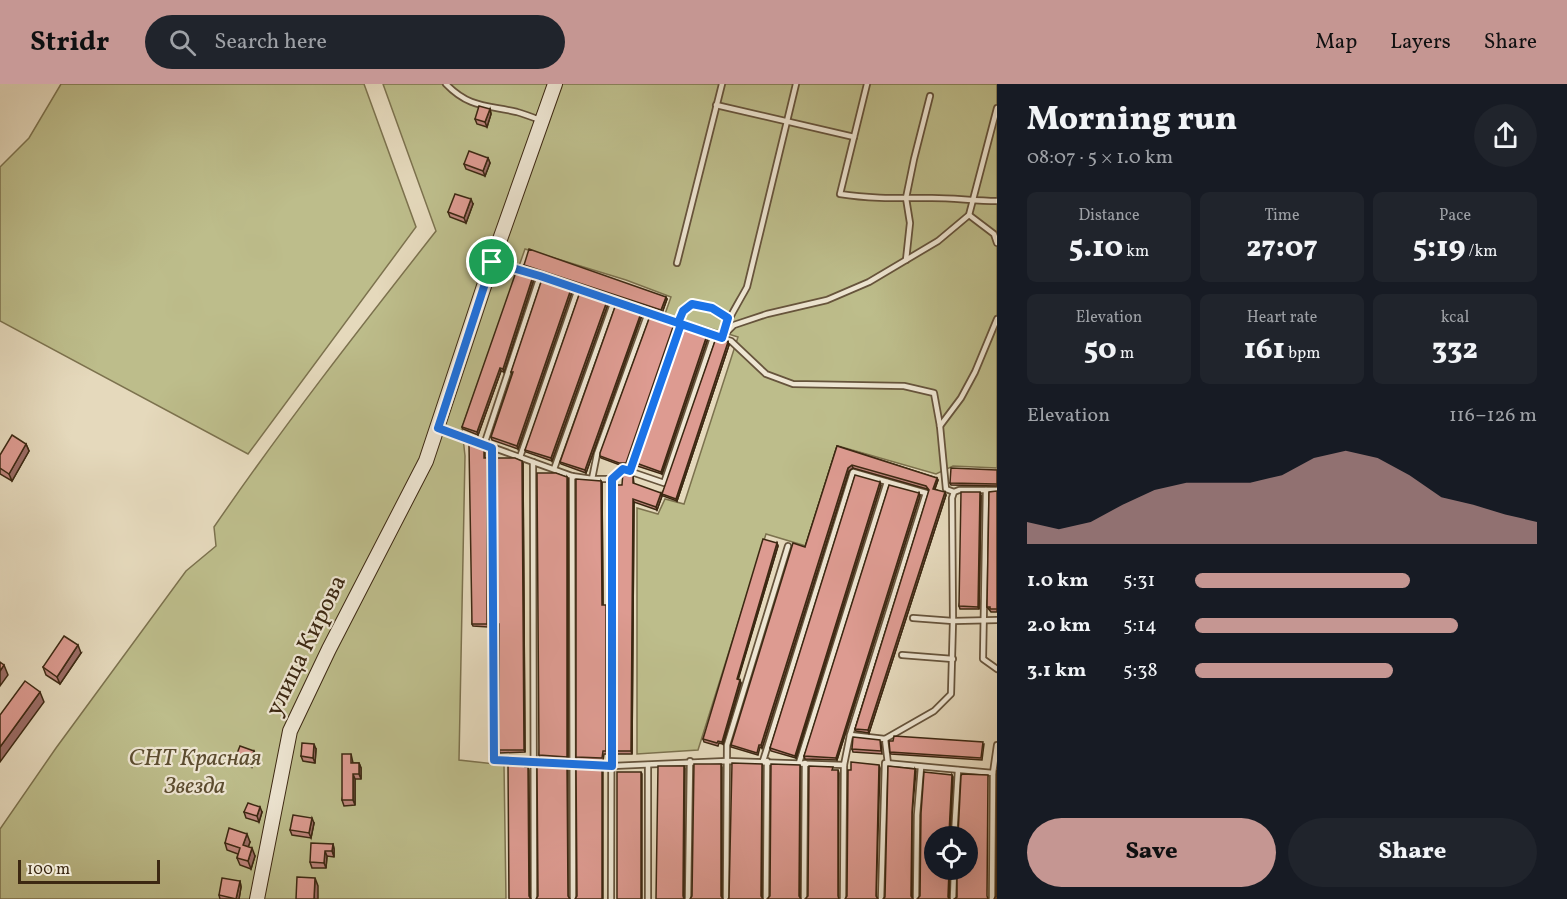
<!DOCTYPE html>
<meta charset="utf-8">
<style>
body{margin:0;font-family:Vollkorn,serif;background:#20242c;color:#f1f3f6;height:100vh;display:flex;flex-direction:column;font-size:22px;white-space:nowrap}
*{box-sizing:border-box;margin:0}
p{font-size:20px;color:#9ea1a6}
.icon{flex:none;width:33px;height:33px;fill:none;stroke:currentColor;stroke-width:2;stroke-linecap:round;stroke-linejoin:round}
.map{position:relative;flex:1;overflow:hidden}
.side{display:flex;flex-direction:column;background:#171b24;width:570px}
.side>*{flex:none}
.buttons{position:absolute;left:924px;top:742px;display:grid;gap:12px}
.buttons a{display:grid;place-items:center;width:54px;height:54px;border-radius:50%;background:#171b24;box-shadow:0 6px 24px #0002;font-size:30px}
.scale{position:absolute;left:18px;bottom:15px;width:142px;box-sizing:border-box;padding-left:6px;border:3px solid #3c2812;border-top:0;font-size:16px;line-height:21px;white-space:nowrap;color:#3c2812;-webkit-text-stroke:4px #eee6d3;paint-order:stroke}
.pin{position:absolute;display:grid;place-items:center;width:51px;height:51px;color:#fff;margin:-26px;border:3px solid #fff;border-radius:50%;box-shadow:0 2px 6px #0007}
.round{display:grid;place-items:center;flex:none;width:63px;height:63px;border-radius:32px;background:#20242c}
.head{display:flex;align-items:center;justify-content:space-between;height:102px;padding:0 30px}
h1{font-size:33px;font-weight:800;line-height:45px}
.stats{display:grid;grid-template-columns:repeat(3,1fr);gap:9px;height:102px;padding:6px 30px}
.stats div{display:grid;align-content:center;border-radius:9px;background:#20242c;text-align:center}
.stats b{font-size:30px;font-weight:800}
.stats small{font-size:16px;font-weight:400}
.stats p{font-size:16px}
.chart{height:168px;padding:12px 30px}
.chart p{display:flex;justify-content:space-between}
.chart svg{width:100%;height:108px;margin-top:6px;fill:#c59692;opacity:.7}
.primary-button{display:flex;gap:12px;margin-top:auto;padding:12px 30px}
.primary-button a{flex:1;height:69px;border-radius:36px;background:#c59692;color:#111;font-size:24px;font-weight:800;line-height:69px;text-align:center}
.primary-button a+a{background:#20242c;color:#f1f3f6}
ul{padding:0 30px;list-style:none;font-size:20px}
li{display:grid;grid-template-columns:96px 72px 1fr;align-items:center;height:45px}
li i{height:15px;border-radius:8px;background:#c59692}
header{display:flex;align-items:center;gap:36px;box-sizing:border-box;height:84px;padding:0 30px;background:#c59692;color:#111}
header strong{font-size:28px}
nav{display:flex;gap:33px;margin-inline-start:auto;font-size:21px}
.search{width:420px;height:54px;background:#20242c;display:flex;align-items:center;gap:15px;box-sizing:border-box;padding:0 21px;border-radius:33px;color:#9ea1a6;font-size:22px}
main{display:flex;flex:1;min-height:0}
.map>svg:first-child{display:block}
.green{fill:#bdbd8b;stroke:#7c724e;stroke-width:1.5}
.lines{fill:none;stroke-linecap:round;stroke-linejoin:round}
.lane-casing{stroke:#66543c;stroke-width:8}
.secondary-casing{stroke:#3c2812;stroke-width:16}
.lane{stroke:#eee6d3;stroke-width:4.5}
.secondary{stroke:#eee6d3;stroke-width:14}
.wall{fill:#be857d;stroke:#3c2812;stroke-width:1.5}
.shaded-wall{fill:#9b6c66;stroke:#3c2812;stroke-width:1.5}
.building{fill:#dd9b91;stroke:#3c2812;stroke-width:1.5}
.route-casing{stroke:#fff;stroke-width:12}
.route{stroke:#1a73e8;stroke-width:8}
.labels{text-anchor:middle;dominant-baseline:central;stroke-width:4.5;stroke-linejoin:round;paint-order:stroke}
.street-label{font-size:24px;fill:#3c2812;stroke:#eee6d3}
.park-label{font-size:24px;font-style:italic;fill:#5c4d30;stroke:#eee6d3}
</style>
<header>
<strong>Stridr</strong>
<div class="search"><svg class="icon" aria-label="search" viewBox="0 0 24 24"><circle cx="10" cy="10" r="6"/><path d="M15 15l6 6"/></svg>Search here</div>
<nav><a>Map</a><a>Layers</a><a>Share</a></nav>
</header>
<main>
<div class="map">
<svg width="997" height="815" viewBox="0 0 997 815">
<rect width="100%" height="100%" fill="#e5d9bc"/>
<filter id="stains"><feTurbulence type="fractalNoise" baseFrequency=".00333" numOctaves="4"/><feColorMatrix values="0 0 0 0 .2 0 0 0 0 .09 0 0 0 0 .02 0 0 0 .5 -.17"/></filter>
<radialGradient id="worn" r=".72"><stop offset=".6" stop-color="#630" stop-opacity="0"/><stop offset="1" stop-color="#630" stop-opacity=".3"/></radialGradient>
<g class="green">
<path d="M61,0H364L416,143L248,370L0,237V83L29,54Z"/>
<path d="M383,0H997V384L953,382L936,390L838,362L806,462L766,450L698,666L637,670V424L658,430L665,415L684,420L738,253L665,230L671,213L626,196L525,165L462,344L465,372L459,676L504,681L506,815H0V745L56,664L186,487L216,462L214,443C284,341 360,244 436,147Z"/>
</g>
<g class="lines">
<g class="lane-casing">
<g id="lane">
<path d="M446,0C469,24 487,21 517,28C524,30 532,33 540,36"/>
<path d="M867,0L840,110C871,115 901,114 932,114C954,114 975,117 997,117"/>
<path d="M716,21L854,53"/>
<path d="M969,131L994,150L997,159"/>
<path d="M906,176L910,139L906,114L914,75L930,12"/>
<path d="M493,179L540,192L714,251L664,399L623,385L612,395"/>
<path d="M677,179L722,0"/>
<path d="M678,239L683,227L692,220L712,224L728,234"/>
<path d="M722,252C728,234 738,220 747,203L796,0"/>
<path d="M719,253L731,257L766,290L793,300L904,302L934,309L940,342L946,405L954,408"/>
<path d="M721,254L734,241L767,230L827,216L869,198L938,157L969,131L997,24"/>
<path d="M940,342L961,314L975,288L997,235"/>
<path d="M439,344L572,392L592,395H612L611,815"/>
<path d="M484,361L540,192"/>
<path d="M492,364L493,676L612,682L727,677L844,681L850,651L926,409L853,388L763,677"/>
<path d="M520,373L578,205"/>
<path d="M533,378L534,815"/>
<path d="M554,385L614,217"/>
<path d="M630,387L681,240"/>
<path d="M572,392L573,815"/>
<path d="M592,395L597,370L648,229"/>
<path d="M986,406L983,575L997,585"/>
<path d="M913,534L953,537L997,536"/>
<path d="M902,571L953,575"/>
<path d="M850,651L885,655L888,680"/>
<path d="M885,655L934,627L951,610L953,537L952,414L954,408L959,406H997"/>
<path d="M799,679L887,398"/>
<path d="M954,753L958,686"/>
<path d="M648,815V681"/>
<path d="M688,815L690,677"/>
<path d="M726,815L727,661L788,462"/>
<path d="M766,815L767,677"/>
<path d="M804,815L805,679"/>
<path d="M843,815L844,681"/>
<path d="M881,815L885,679L993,689"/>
<path d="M916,815L917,731L921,683"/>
<path d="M953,815L954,786"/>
<path d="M992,815L993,689L997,661"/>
</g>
</g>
<g class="secondary-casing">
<path id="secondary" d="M257,815L290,647L329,565L426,377L492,178L555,0"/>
</g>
<use href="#lane" class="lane"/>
<use href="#secondary" class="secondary"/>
</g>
<g class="wall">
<path d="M490,25L491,30L487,43L477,40L475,35Z"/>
<path d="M488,74L490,79L485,92L466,85L464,80Z"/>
<path d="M473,120L466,139L450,133L448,128Z"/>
<path d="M524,181L667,215L662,229L525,183Z"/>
<path d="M534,195L504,288L501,287L478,351L463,345L462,343Z"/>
<path d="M572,208L518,365L492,356L491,353L512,290L511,288Z"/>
<path d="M607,217L608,220L552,377L526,368L525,366Z"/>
<path d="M641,229L642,231L586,389L561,380L560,378Z"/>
<path d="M674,240L675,243L627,382L620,381L601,374L600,372Z"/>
<path d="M708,254L662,390L637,382L636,379Z"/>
<path d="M728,258L729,261L677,417L663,412L662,410Z"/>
<path d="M26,360L29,367L12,397L0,390V371Z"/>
<path d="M837,362L937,394L938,396L935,405L946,411L869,649L856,647L855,645L929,407L927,405L853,384L849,387L762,664L760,663L758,671L731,663V661L805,463Z"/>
<path d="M485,365V374H487L488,377V543L473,542L472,540Z"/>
<path d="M523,379L525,668L500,669L499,666V543H497L496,540Z"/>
<path d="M997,386V402L951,401L950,399Z"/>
<path d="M633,391L634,400L662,412L657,426L634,418L632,670H616L615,667L622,401Z"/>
<path d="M567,393L568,395V675L540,674L539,671Z"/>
<path d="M601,397L602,399L603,521L607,524V670H604L603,677L577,676L576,673Z"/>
<path d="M881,401L796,674L771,667L770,664Z"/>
<path d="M997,407V528H991L987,523Z"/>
<path d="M919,409L920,412L837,676L805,675L804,672Z"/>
<path d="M981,411L979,525H960L959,522Z"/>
<path d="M777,459L778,462L738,596L741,599L723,660L719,659L718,662L704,658L703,655Z"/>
<path d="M81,569L60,600L46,591L43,583Z"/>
<path d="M881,659L882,670L853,668L852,665Z"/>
<path d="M984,660L982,676L891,670L890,668Z"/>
<path d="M316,665L315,679L303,677L301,672Z"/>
<path d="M351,670L353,679H359L361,684V695H355V721L344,722L342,716Z"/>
<path d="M236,672H256L252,683L238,678Z"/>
<path d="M244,728H262L259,738L246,734Z"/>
<path d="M314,739L311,754L292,751L290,746Z"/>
<path d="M250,758L248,763L255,772L251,785L240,781L237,774L238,770L227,766L225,759Z"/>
<path d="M333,760L334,765V773L327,772L326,784H312L310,778Z"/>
<path d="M240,797L241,803L239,815H220L219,811Z"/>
</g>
<g class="shaded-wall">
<path d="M490,25L491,30L487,43L485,38Z"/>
<path d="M488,74L490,79L485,92L483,87Z"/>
<path d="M471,115L473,120L466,139L464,134Z"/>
<path d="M533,192L534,195L504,288L503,285Z"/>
<path d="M571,205L572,208L518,365L517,362Z"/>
<path d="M666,213L667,215L662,229L661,226Z"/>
<path d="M607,217L608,220L552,377L551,374Z"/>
<path d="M641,229L642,231L586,389L585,386Z"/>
<path d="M674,240L675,243L627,382L626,379Z"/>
<path d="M707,251L708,254L662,390L661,388Z"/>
<path d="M728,258L729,261L677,417L676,415Z"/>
<path d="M500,284L501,287L478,351L477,348Z"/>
<path d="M26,360L29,367L12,397L9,390Z"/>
<path d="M487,374L488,377V543L487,540Z"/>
<path d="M522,377L523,379L525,668L524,666Z"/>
<path d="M852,381L853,384L849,387L762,664L761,661L848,384Z"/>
<path d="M567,393L568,395V675L567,673Z"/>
<path d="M937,394L938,396L934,407L933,405Z"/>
<path d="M601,397L602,399L603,524L602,521Z"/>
<path d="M880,398L881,401L796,674L795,672Z"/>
<path d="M945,408L946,411L869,649L868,646Z"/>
<path d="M980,408L981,411L979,525L978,523Z"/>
<path d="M661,409L662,412L657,426L656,423Z"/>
<path d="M919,409L920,412L837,676L836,674Z"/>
<path d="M633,415L634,418L632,670L631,667Z"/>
<path d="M777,459L778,462L737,598V595Z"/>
<path d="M606,521L607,524V670L606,667Z"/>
<path d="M78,561L81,569L60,600L57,593Z"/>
<path d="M4,581L8,591L0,602V587Z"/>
<path d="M740,596L741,599L723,660L722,658Z"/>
<path d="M40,608L44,618L0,678V663Z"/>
<path d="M314,660L316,665L315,679L313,674Z"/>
<path d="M254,667L256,672L252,683L250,678Z"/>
<path d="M359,679L361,684V695L359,690Z"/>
<path d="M721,680L722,683V815L721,812Z"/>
<path d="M762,680V815L761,812Z"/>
<path d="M800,681V815L799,812Z"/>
<path d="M879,681L880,684L876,815V812Z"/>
<path d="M567,682L568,684V815V812Z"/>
<path d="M684,682L685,684L684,815L683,812Z"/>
<path d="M528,683L529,686L530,815L529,812Z"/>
<path d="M602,683L603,686V815H602Z"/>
<path d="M915,685L916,687L912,731V815L911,812L912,728Z"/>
<path d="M838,686L839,689L838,815Z"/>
<path d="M641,688L642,690V815H641Z"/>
<path d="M353,690L355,695V721L353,716Z"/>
<path d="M952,691L953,693L950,753L949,750Z"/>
<path d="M260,723L262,728L259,738L257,732Z"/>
<path d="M312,734L314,739L311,754L309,749Z"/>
<path d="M247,750L250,758L246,769L243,761Z"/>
<path d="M333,760L334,765V773L332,767Z"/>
<path d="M252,764L255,772L251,785L248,777Z"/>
<path d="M325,767L327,772L326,784L324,779Z"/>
<path d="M949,786H950L949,815L948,813Z"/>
<path d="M315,794L318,802V815H314Z"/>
<path d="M240,797L241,803L239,815H236Z"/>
</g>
<g class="building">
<path d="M479,22L490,25L485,38L475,35Z"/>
<path d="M469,67L488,74L483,87L464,80Z"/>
<path d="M455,110L471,115L464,134L448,128Z"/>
<path d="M529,165L666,213L661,226L524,181Z"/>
<path d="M516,188L533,192L503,285L500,284L477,348L462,343Z"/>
<path d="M542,195L571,205L517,362L491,353L513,288H511Z"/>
<path d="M580,208L607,217L551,374L525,366Z"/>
<path d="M616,220L641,229L585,386L560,378Z"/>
<path d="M650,232L674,240L626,379H619L600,372V369Z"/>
<path d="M683,243L707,251L661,388L636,379Z"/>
<path d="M716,254L728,258L676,415L662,410Z"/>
<path d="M12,351L26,360L9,390L0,384V371Z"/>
<path d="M469,361L484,363V374H487V540H472Z"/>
<path d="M837,362L937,394L933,405L945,408L868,646L855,645L929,406L926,402L852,381L848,384L761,661H759L757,669L731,661L793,459L805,463Z"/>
<path d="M496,374H515L522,377L524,666H499V540H496Z"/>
<path d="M951,384L997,386V400L950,399Z"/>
<path d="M623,388L633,391V399L661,409L656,423L633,415L631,667H615L617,401H622Z"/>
<path d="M537,389H556L567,393V673L539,671Z"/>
<path d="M855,391L880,398L795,672L770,664Z"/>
<path d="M576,395L601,397L602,521H606V667H603L602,674L576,673Z"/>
<path d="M889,401L919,409L836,674L804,672Z"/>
<path d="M997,407V525H990V523H987L989,408Z"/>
<path d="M961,408H980L978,523L959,522Z"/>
<path d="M763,455L777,459L737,595L740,596L722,658L718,657L717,659L703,655Z"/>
<path d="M64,552L78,561L57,593L43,583Z"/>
<path d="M0,578L4,581L0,587Z"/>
<path d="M25,597L40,608L0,663V631Z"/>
<path d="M894,652L983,658L981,674L890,668L889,657H893Z"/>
<path d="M853,653L880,656L881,667L852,665Z"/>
<path d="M302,659L314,660L313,674L301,672Z"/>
<path d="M240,662L254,667L250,678L236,672Z"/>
<path d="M342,670H351V679H359V690H353V716H342Z"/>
<path d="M851,678L879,681L876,812L878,815H845L847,812L848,686H851Z"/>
<path d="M732,679L762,680L761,812L763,815H728L729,814Z"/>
<path d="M508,680H525V683H528L529,812L531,815H509Z"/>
<path d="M539,680L567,682L568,812L570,815H536L538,812L537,683H539Z"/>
<path d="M694,680H721V812L723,815H690L692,812Z"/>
<path d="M771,680L800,681L799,812L801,815H767L770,812Z"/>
<path d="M576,682L602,683V815H575L577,812Z"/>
<path d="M658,682H684L683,812L684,815H656Z"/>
<path d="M809,682L833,683L832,686H838V812L839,815H805L808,812Z"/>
<path d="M888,682L915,685L912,728L911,812L913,815H883L885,813Z"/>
<path d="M997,686V815H994L996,812Z"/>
<rect x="617" y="688" width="24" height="127"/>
<path d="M924,688L952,691L949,750L950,753H934V786H949L948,813L950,815H917L920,812L921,729Z"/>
<path d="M962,690L988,691L987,812L988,815H954L957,813V786H968V753H955L958,751L961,692Z"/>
<path d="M248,719L260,723L257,732L244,728Z"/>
<path d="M293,731L312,734L309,749L290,746Z"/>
<path d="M229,744L247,750L243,761L252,764L248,777L237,774L240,764L225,759Z"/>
<path d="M311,759L333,760L332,767H325L324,779L310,778Z"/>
<path d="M297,793L315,794L314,815H296Z"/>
<path d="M222,794L240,797L236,815L219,811Z"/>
</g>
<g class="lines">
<g class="route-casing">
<path id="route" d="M492,178L540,192L678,239L683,227L692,220L712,224L728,234L722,254L681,240L630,387L623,385L612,395V682L494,676L492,364L438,344Z"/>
</g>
<use href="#route" class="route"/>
</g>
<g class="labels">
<g class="street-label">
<text transform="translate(307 562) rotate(-64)">улица Кирова</text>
</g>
<g class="park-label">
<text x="195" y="675">СНТ Красная<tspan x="195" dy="28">Звезда</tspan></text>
</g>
</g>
<rect width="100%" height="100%" filter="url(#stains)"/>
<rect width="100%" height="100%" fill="url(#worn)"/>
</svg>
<div class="buttons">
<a><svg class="icon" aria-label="locate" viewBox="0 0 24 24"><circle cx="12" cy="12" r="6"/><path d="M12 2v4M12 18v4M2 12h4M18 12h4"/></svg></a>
</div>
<div class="scale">100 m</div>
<div class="pin" style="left:492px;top:178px;background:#1e9e55"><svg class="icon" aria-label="arrive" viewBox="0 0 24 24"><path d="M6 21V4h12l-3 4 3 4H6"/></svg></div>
</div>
<section class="side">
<div class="head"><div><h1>Morning run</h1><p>08:07 · 5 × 1.0 km</p></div><a class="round"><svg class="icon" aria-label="share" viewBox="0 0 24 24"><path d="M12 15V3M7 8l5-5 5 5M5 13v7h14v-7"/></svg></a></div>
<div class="stats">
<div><p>Distance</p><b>5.10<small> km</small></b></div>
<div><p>Time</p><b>27:07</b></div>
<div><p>Pace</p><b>5:19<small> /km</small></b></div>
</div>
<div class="stats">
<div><p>Elevation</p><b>50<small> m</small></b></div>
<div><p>Heart rate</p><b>161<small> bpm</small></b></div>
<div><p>kcal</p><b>332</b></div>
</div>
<div class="chart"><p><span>Elevation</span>116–126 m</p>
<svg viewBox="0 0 160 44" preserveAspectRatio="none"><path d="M0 44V35L10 38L20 35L30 28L40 22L50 19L60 19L70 19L80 16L90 9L100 6L110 9L120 16L130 25L140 28L150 32L160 35V44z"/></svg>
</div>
<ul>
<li><b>1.0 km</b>5:31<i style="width:63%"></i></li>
<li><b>2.0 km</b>5:14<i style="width:77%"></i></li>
<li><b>3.1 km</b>5:38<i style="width:58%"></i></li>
</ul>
<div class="primary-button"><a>Save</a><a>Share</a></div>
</section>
</main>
